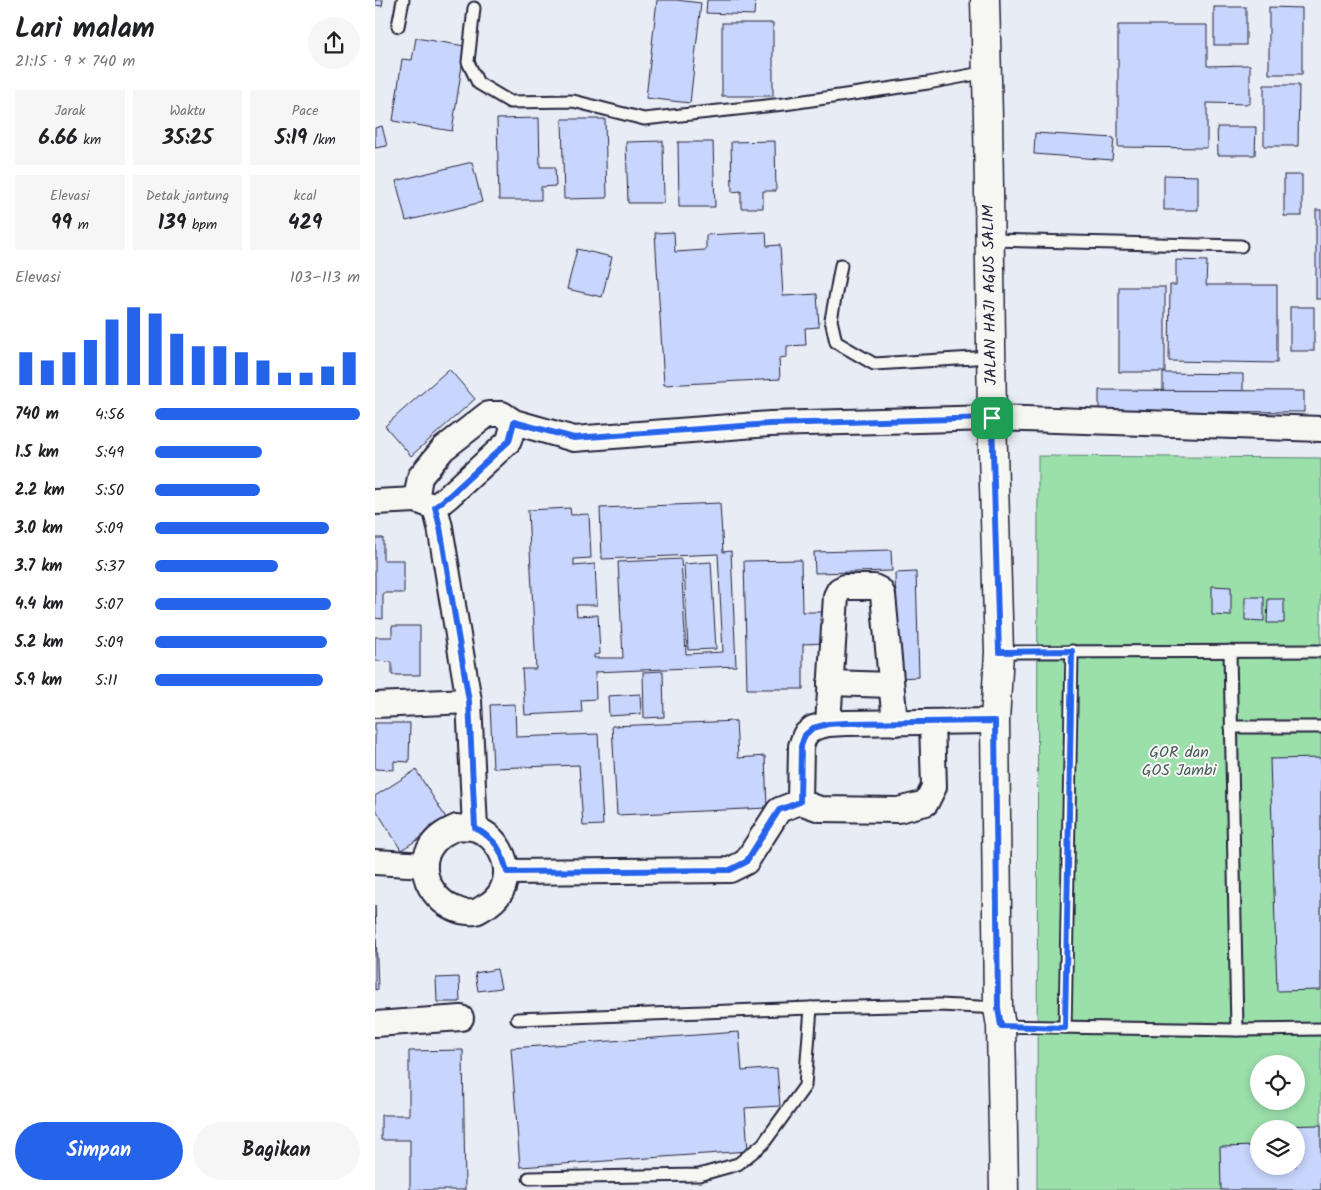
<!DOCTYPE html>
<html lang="id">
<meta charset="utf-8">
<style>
body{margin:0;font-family:Kalam,sans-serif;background:#f6f6f6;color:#202124;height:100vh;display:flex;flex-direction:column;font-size:19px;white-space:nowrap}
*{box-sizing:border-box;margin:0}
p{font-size:16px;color:#757577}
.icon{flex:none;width:28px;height:28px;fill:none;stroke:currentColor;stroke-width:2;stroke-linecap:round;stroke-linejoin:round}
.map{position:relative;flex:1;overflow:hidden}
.sheet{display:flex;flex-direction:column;background:#fff;width:375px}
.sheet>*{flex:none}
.controls{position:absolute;left:875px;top:1055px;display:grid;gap:10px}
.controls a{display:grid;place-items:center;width:55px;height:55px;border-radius:50%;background:#fff;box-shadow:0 2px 8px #0003;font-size:25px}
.pin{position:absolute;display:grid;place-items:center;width:42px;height:42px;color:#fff;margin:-21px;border-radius:10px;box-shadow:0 2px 8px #0006}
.round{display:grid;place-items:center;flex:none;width:52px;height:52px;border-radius:26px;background:#f6f6f6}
.summary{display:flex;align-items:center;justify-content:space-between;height:85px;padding:0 15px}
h1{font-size:28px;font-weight:600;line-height:38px}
.metrics{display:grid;grid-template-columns:repeat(3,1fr);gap:8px;height:85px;padding:5px 15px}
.metrics div{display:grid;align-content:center;border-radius:0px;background:#f6f6f6;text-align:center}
.metrics b{font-size:21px;font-weight:600}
.metrics small{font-size:14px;font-weight:400}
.metrics p{font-size:14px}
.chart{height:140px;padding:10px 15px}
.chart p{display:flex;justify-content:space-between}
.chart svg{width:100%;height:90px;margin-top:5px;stroke:#2563eb;stroke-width:6}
.primary-button{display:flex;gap:10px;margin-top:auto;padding:10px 15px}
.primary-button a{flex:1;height:58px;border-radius:30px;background:#2563eb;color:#fff;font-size:20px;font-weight:600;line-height:58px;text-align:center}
.primary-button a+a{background:#f6f6f6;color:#202124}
ul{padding:0 15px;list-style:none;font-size:16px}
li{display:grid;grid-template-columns:80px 60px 1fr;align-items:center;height:38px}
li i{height:12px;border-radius:6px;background:#2563eb}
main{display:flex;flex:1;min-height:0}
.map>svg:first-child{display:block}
.green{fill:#9bdfab;stroke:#5e8073;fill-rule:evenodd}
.building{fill:#c8d5fc;stroke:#22223b}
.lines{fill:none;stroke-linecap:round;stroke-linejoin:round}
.lane-casing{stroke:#22223b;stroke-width:15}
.street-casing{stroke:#22223b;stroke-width:28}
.secondary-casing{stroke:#22223b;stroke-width:31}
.lane{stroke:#f6f6f2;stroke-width:11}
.street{stroke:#f6f6f2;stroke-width:24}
.secondary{stroke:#f6f6f2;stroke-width:28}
.route-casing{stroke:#fff;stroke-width:10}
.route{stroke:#2563eb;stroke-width:6}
.labels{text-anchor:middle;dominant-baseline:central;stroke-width:4;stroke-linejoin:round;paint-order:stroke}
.street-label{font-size:16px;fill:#22223b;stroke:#f6f6f2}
.park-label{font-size:16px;fill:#465b5d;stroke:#f6f6f2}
</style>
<main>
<section class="sheet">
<div class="summary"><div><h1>Lari malam</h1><p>21:15 · 9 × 740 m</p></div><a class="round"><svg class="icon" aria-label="share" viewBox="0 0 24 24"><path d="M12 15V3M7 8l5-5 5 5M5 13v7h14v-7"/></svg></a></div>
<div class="metrics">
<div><p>Jarak</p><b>6.66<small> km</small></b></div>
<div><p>Waktu</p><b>35:25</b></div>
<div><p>Pace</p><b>5:19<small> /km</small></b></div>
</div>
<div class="metrics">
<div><p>Elevasi</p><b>99<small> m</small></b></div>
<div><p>Detak jantung</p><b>139<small> bpm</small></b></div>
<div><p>kcal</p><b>429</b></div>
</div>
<div class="chart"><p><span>Elevasi</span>103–113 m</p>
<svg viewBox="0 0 160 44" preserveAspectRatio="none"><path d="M5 44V28M15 44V32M25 44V28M35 44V22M45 44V12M55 44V6M65 44V9M75 44V19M85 44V25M95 44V25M105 44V28M115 44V32M125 44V38M135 44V38M145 44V35M155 44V28"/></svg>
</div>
<ul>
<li><b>740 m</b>4:56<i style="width:100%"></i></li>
<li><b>1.5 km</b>5:49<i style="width:52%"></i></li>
<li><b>2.2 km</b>5:50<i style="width:51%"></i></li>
<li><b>3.0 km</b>5:09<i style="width:85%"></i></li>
<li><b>3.7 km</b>5:37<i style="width:60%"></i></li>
<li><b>4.4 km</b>5:07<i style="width:86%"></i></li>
<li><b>5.2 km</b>5:09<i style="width:84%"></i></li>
<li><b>5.9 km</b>5:11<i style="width:82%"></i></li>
</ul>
<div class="primary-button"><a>Simpan</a><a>Bagikan</a></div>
</section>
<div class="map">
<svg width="946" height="1190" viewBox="0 0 946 1190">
<rect width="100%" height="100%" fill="#e8ecf5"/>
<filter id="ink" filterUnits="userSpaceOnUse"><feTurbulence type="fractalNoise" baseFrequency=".02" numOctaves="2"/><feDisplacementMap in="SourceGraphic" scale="10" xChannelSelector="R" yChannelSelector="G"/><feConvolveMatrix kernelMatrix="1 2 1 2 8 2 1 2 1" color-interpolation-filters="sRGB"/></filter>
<g filter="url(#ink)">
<path class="green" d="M663,456L946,458V1190H662ZM884,1064H921V1101H884ZM884,1129H921V1166H884Z"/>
<g class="building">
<path d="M0,0H8L7,6L0,5Z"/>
<path d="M282,0H301L326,3L315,103L271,98Z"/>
<path d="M332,0H380L379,15L331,13Z"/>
<rect x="839" y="7" width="32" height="38"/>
<path d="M894,7L927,8V74H894Z"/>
<rect x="347" y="23" width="51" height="73"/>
<path d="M743,25H832V66L875,65V104L832,103V148L743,147Z"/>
<path d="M41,38L90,46L77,131L18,121L27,59L37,60Z"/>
<path d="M889,85H924L923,146H889Z"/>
<path d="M164,118L165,167H180L181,186L166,187V200H124L122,119Z"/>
<path d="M187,119H230L232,198L189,199Z"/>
<path d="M7,126L12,146L0,148V128Z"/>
<path d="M842,127H881L880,155H843Z"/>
<path d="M660,133L739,138L737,160L659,154Z"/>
<path d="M288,141L289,203H253L251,142Z"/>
<path d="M400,141L401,191H388V208H366V191L357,192L356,142Z"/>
<path d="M303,142H338L340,207H304Z"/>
<path d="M97,162L107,202L31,221L21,181Z"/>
<path d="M789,175L823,176V210H789Z"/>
<rect x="909" y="175" width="18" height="41"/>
<rect x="941" y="210" width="5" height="89"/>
<path d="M299,232L300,252L331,250V235L391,232L392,246L405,245L408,296L442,294L444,327L430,328L431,345L412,346V357L404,358L405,379L289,385L280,233Z"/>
<path d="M202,249L237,257L227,297L192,289Z"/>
<path d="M801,260L832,261L831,285H902V363L794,361L795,285H801Z"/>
<rect x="744" y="287" width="46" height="85"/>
<rect x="915" y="307" width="24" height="44"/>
<path d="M74,369L100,399L36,456L10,426Z"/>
<path d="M788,373L868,374V391H788Z"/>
<path d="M724,390L929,391V412L724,411Z"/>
<path d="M345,503L348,552L356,551L361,666L220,672L221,699L206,700L207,712L150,715L147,669H161L153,510L195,508L196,515L214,514L216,558L199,559V566L220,564L222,605H201L202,616L223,615L225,654L219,655V658H248L243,562L306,559L311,654L348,652L343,554L227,559L225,508Z"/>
<path d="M0,538H8V560H29V593H8V619L0,618Z"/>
<path d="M516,550L517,571L440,573L439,552Z"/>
<path d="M426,560L427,612H449L450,643L428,644V689H372L369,561Z"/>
<path d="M336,562L341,649L313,650L309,564Z"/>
<path d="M541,572L544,677L523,678L520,573Z"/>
<path d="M837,586L856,587V616L837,615Z"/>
<path d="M870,597H889V621L870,620Z"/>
<path d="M893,599H909V623H892Z"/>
<path d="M17,626H45V675H17V662L0,661V637H17Z"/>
<path d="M288,671L289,717L269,718L268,672Z"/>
<path d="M265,694L266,714L234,716L233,696Z"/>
<path d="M140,704L141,737L223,734L228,825L208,826L204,765L118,768L115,705Z"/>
<path d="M361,721L363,758L390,756L392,808L242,815L237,726Z"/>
<path d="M0,723H35L34,762L19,761V770L0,769Z"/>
<path d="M946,758V990L902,991L895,759Z"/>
<path d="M41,770L73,821L26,850L0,808V796Z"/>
<path d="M0,905L3,989L0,990Z"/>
<path d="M122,969L126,988L103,991L100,973Z"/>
<path d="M84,977L85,1002H62L61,978Z"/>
<path d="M364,1032L367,1071L402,1068L405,1106L370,1108L373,1151L145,1167L136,1048Z"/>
<path d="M88,1050L90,1190H35V1140H6V1115H34V1051Z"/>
<path d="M946,1125V1190H846L845,1147L884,1146V1166H921V1129H898V1126Z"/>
</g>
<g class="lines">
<g class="lane-casing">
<g id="lane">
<path d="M99,8L93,62L103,83L135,102L198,101L269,119L409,104L553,83L612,72"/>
<path d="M23,26L28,0"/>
<path d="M614,240L866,246"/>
<path d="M466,265L456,320L461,342L499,364L616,357"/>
<path d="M855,651L862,1030"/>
<path d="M624,652L946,651"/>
<path d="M856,727H946"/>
<path d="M142,1019L436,1008L565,1005L623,1008"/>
<path d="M626,1026L862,1030L946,1029"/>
<path d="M690,1027L697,651"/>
<path d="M154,1178L324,1175L363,1164L388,1144L430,1086L436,1008"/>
</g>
</g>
<g class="street-casing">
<g id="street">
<path d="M0,502L41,500"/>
<path d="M60,507L41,500L45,477L68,449L113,414H127L139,422L199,439L395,424L617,418L946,429"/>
<path d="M60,507L65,527L94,701L100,828"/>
<path d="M60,507L74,496L134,441L139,422"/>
<path d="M455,683L516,685"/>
<path d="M0,705L94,701"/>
<path d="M453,724L461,596L464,590L470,587H499L505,590L508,595L520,723"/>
<path d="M425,802L445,809L523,810L551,803L559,787L557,722"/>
<path d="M82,827C88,828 96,827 101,829C121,836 135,860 130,881C128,891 122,899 113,905C109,907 104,911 100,912C68,916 37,876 55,848C61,837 71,832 82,827Z"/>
<path d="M0,862L50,865"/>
<path d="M132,872L355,870L371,862L404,810L425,802L426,746L430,735L438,728L453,724L471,723L620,721"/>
<path d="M0,1024L86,1018"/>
</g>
</g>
<g class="secondary-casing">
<path id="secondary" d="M610,0L613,118L617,418L624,652L620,721L623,1008L626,1026L629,1190"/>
</g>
<use href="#lane" class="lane"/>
<use href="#street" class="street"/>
<use href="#secondary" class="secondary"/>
</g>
</g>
<g class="lines" filter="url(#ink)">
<g class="route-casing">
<path id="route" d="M617,418L624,652L697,651L690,1028L626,1026L623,1008L620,721L471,723L453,724L438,728L430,735L426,746L425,802L404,810L371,862L355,870L132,872C126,848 121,840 100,828L94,701L65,527L60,507L74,496L134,441L139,422L199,438L395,424Z"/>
</g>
<use href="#route" class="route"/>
</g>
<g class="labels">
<g class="street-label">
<text transform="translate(615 295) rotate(-91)">JALAN HAJI AGUS SALIM</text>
</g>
<g class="park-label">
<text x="804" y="752">GOR dan<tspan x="804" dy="18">GOS Jambi</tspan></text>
</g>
</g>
</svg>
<div class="controls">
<a><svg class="icon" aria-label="locate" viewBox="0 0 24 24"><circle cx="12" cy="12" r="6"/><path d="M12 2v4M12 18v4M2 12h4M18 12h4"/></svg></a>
<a><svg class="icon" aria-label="layers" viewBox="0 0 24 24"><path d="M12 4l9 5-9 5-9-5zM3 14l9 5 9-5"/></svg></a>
</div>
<div class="pin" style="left:617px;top:418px;background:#1e9e55"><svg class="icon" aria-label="arrive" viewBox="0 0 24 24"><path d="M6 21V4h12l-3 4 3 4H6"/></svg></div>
</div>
</main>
